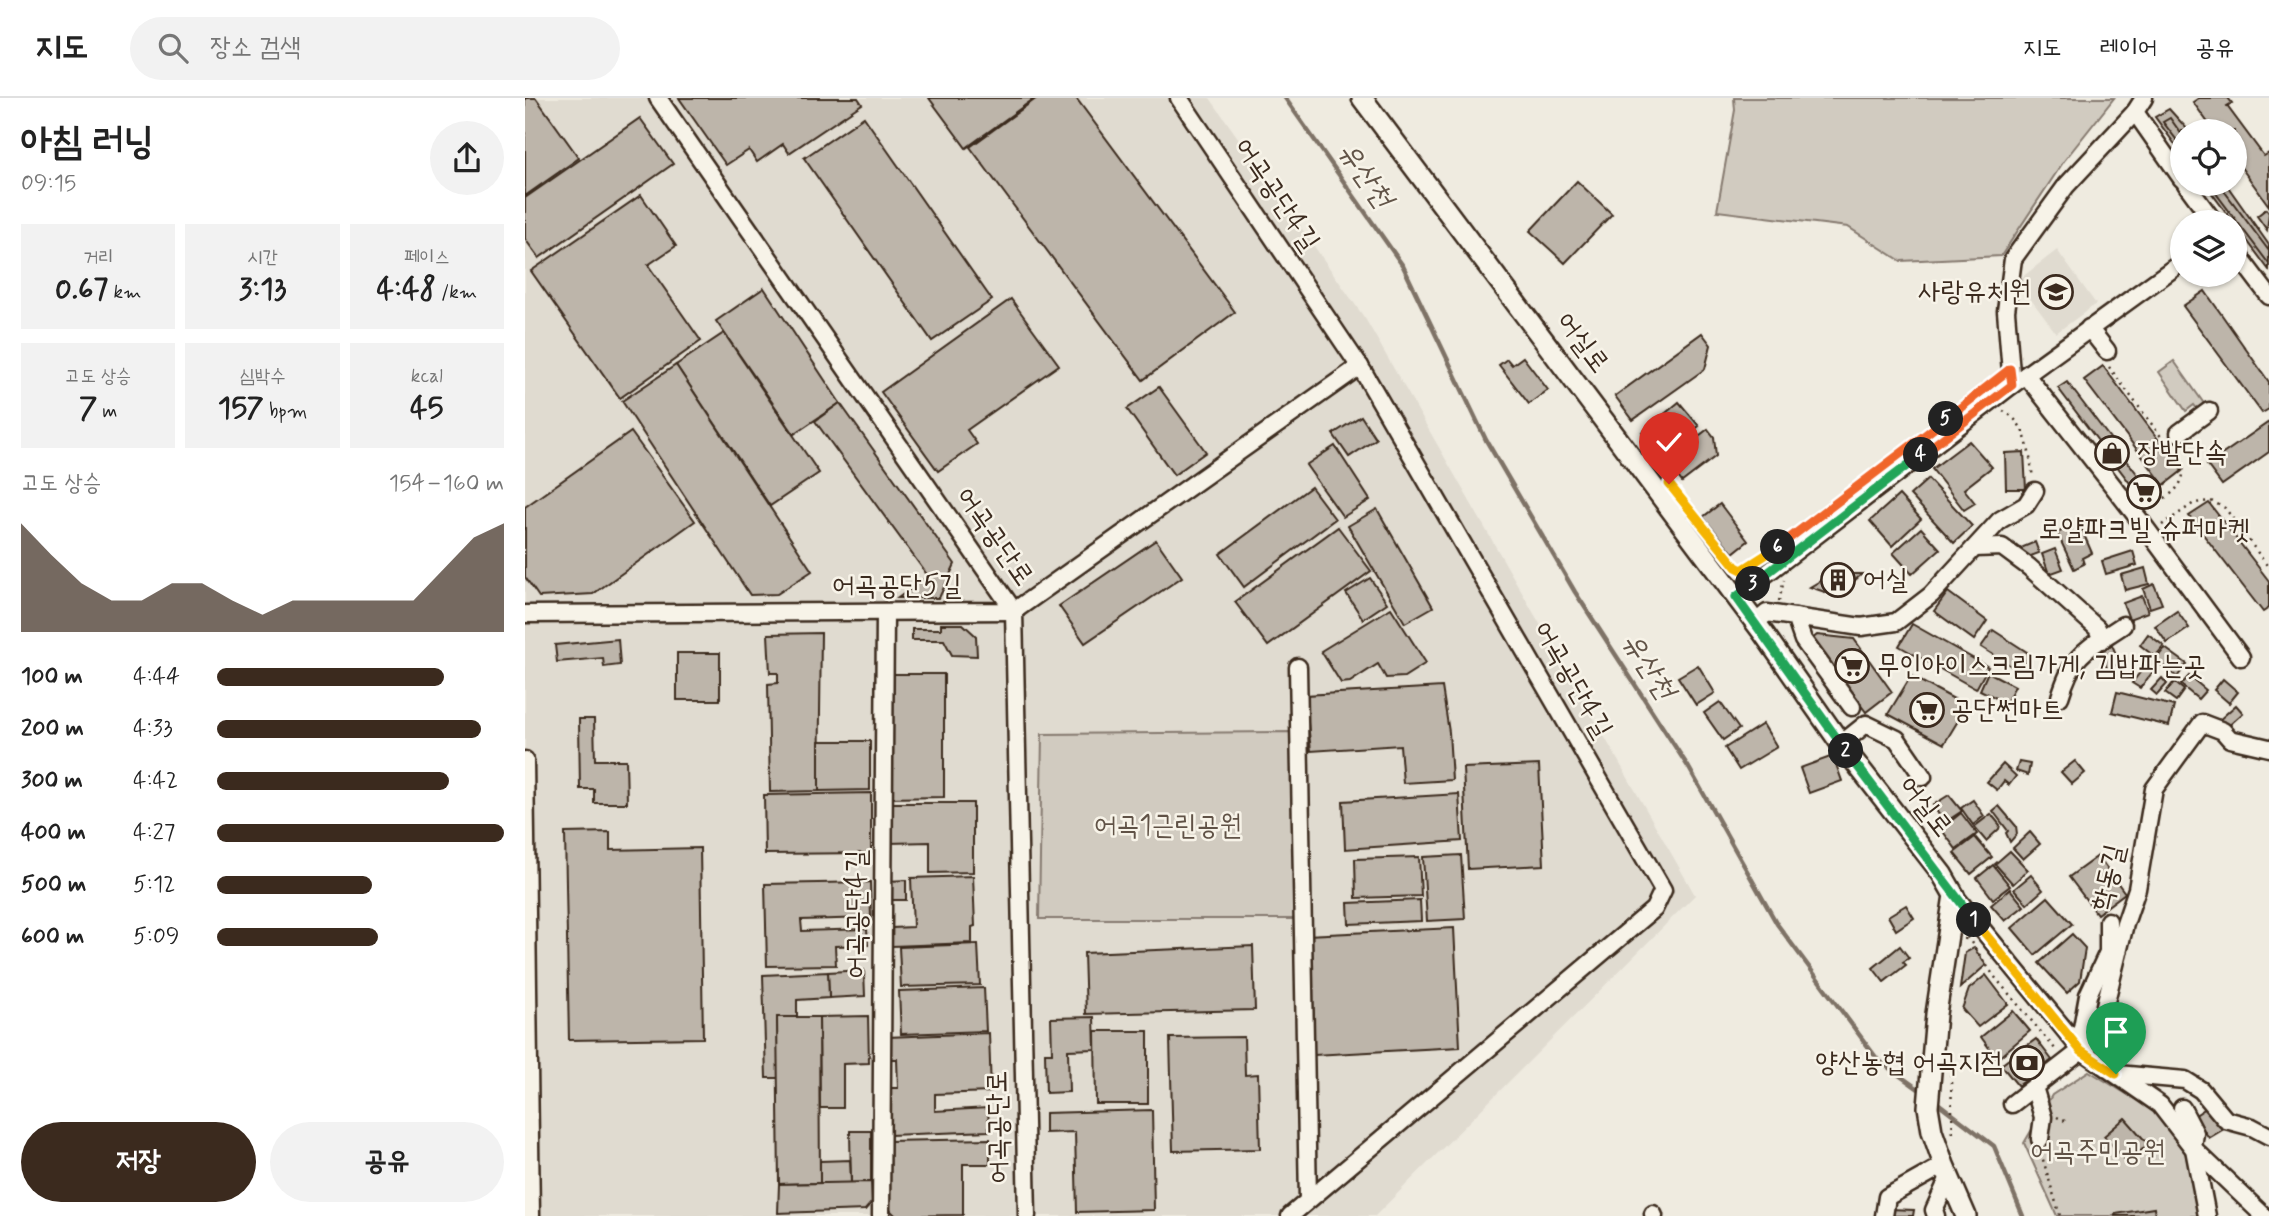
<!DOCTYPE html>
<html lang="ko">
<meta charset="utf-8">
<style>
body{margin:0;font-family:Mynerve,"Poor Story",sans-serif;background:#f2f2f2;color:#222;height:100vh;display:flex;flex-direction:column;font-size:26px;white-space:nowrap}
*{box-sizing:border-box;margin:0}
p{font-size:23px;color:#767676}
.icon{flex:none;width:38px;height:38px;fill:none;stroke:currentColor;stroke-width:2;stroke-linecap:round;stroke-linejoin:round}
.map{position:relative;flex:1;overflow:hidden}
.details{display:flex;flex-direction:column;background:#fff;width:525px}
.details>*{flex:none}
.tools{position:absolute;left:1645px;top:21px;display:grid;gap:14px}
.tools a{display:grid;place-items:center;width:77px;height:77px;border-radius:50%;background:#fff;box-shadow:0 2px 5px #0004;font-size:35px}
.pin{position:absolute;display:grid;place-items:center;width:60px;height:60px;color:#fff;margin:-72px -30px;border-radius:50% 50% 50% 0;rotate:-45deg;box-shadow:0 0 7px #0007}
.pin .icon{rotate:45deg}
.km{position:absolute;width:35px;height:35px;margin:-18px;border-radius:50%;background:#222;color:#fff;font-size:19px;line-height:35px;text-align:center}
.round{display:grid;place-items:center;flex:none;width:74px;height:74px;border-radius:37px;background:#f2f2f2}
.overview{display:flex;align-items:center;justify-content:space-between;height:119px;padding:0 21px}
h1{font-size:38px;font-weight:800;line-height:52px}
.figures{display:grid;grid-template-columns:repeat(3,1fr);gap:10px;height:119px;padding:7px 21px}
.figures div{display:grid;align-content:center;border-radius:0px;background:#f2f2f2;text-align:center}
.figures b{font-size:30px;font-weight:800}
.figures small{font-size:19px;font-weight:400}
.figures p{font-size:19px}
.chart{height:196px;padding:14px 21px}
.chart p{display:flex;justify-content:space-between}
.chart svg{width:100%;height:126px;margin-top:7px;fill:#3b2a1e;opacity:.7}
.cta{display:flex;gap:14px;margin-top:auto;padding:14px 21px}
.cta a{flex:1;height:80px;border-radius:42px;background:#3b2a1e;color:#fff;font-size:28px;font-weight:800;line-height:80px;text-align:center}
.cta a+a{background:#f2f2f2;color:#222}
ul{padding:0 21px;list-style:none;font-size:23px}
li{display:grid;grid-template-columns:112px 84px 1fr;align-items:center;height:52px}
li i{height:18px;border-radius:9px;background:#3b2a1e}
header{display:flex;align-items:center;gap:42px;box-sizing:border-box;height:98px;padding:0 35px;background:#fff;border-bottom:2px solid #e0e0e0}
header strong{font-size:33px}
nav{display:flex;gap:38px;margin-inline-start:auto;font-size:24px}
.search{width:490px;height:63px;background:#f2f2f2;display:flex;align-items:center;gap:18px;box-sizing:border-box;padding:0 24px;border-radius:38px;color:#767676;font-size:26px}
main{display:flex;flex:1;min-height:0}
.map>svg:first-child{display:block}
.built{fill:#e0dbd0}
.green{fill:#d1cbc0;stroke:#867a6f;stroke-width:2}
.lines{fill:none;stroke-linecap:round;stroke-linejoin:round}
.stream{stroke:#7e7266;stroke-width:4.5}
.building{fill:#bdb5aa;stroke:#3b2a1e;stroke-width:2}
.minor-casing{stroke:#3b2a1e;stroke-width:21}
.major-casing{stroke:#3b2a1e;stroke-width:24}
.path{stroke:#3b2a1e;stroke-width:2.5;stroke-dasharray:2 5;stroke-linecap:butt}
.minor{stroke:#f7f3e8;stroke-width:16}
.major{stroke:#f7f3e8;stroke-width:19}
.split-1-casing{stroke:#fff;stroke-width:14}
.split-2-casing{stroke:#fff;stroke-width:14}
.split-3-casing{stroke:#fff;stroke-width:14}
.split-4-casing{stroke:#fff;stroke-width:14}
.split-5-casing{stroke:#fff;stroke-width:14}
.split-6-casing{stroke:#fff;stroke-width:14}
.split-7-casing{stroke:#fff;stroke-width:14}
.split-1{stroke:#f5b400;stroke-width:9}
.split-2{stroke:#22a559;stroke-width:9}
.split-3{stroke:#22a559;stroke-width:9}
.split-4{stroke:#22a559;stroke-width:9}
.split-5{stroke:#f0652b;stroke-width:9}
.split-6{stroke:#f0652b;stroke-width:9}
.split-7{stroke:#f5b400;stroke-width:9}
.labels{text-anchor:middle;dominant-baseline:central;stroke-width:5;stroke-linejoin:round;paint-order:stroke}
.street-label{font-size:28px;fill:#3b2a1e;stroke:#f7f3e8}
.poi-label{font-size:28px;fill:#3b2a1e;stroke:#f7f3e8;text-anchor:start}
.park-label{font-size:28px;fill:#605246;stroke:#f7f3e8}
.water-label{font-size:30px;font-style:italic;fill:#625448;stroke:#f7f3e8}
</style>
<header>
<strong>지도</strong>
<div class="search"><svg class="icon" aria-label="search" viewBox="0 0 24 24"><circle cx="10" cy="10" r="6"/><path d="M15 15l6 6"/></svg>장소 검색</div>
<nav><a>지도</a><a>레이어</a><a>공유</a></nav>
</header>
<main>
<section class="details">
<div class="overview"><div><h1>아침 러닝</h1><p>09:15</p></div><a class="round"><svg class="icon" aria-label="share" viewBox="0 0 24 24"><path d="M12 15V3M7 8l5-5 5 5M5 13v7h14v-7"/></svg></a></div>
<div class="figures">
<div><p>거리</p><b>0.67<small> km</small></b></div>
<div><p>시간</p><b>3:13</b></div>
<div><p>페이스</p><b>4:48<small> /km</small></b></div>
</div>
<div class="figures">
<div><p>고도 상승</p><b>7<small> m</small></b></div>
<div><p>심박수</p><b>157<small> bpm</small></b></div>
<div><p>kcal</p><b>45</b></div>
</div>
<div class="chart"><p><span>고도 상승</span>154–160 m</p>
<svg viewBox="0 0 160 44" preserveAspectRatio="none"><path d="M0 44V6L10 17L20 27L30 33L40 33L50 27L60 27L70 33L80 38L90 33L100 33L110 33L120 33L130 33L140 22L150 11L160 6V44z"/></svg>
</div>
<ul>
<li><b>100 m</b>4:44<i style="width:79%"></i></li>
<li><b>200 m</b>4:33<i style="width:92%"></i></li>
<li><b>300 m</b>4:42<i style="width:81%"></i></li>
<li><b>400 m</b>4:27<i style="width:100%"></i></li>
<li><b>500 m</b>5:12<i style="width:54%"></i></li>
<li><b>600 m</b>5:09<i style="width:56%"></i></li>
</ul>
<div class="cta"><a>저장</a><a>공유</a></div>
</section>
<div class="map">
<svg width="1744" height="1118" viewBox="0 0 1744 1118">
<rect width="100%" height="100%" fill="#efebe0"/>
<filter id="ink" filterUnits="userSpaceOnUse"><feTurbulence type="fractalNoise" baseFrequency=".0143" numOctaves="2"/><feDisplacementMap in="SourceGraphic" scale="14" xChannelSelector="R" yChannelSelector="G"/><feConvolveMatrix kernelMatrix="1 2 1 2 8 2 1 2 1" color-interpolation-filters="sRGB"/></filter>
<g filter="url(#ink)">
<g class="built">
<path d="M0,0H685L841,222L1170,797L850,1118H0Z"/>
<path d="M1532,152L1571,206L1531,235L1492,183Z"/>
</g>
<g class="green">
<path d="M1209,0H1589L1539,63L1476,158L1376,163L1323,129L1192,113L1210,12Z"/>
<path d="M1649,263L1680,307L1673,312L1669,307L1661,313L1634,274Z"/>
<path d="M766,634L772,821H514L517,636Z"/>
<path d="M1564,973L1629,1013L1659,1049L1675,1118H1532L1499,1045L1527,997Z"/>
</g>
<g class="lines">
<g class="stream">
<path d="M760,0L878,168L961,342L1050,494L1164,670L1252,826L1353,962L1399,995"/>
<path d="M1409,1002L1469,1048L1498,1118"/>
</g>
</g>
<g class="building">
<path d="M0,0H11L54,60L0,98Z"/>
<path d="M154,0H333L337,6L264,55L258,46L232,64L224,52L201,67Z"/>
<path d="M404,0H510L441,50Z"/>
<path d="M512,0H551L710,214L618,282L445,49Z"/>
<path d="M1674,0H1703L1707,5L1702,8L1739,58L1744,55V108L1710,61V33H1689L1668,4Z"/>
<path d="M1644,11L1664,33H1657V56L1630,19Z"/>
<path d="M339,19L467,202L407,243L279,60Z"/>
<path d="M115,20L148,66L14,160L0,141V100Z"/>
<path d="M1645,20L1657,37V49L1638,24Z"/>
<path d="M1052,83L1087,116L1040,165L1005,133Z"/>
<path d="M1680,86H1701L1744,147V172Z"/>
<path d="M1684,86H1694L1744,153V166Z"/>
<path d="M116,97L151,148L123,167L176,243L95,300L6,173Z"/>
<path d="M1741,111L1744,115L1742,132L1732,118Z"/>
<path d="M239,190L315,305L269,336L191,223Z"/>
<path d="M1680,193L1744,284V311L1737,315L1658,208Z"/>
<path d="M486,201L534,267L442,332L452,346L413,373L356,294Z"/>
<path d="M199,235L294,375L245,408L151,267Z"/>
<path d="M1177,235L1186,247L1180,271L1108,322L1090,298Z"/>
<path d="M998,259L1023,292L1004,306L974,267L982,261L987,267Z"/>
<path d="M151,267L287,473L252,496L225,497L97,303Z"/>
<path d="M1578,268L1657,373L1639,387L1559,282Z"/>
<path d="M1542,284L1629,398L1620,405L1533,290Z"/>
<path d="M634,289L681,354L649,377L602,311Z"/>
<path d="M1154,304L1174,328L1137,359L1117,335Z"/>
<path d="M315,305L430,466L414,500H373L403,478L290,323Z"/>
<path d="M836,318L851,341L824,359L808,336Z"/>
<path d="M1744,324V354L1697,387L1682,367Z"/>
<path d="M1183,331L1189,339L1191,358L1157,384L1141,363Z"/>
<path d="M106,334L170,423L68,496L14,499L0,479V409Z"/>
<path d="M1444,343L1467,369L1439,391L1450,405L1439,412L1407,371Z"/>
<path d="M810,348L845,402L818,419L781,367Z"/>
<path d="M1499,354L1501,391H1481L1480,355Z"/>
<path d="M1403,381L1447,428L1429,445L1385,397Z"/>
<path d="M786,389L810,421L719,489L695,456Z"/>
<path d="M1374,397L1396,421L1367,448L1345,423Z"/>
<path d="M1684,405L1744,483V510L1738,514L1664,418Z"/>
<path d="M1195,406L1223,443L1208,455L1178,419Z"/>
<path d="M852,411L908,509L880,525L823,428Z"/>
<path d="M813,429L846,473L743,548L710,504Z"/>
<path d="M1545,429L1548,436L1557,432L1567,455L1557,460L1559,466L1549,471L1532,435Z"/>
<path d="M1396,430L1415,451L1387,476L1368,455Z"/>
<path d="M631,442L657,479L560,545L534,508Z"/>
<path d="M1510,444L1514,455L1495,462L1491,452Z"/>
<path d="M1530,451L1538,471L1524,476L1517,456Z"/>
<path d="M1608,453L1612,467L1581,476L1577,463Z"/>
<path d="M1620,470L1624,486L1600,492L1596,477Z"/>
<path d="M1307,476H1337L1312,498L1285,489Z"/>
<path d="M845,480L862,505L838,521L821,495Z"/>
<path d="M1629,486L1637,506L1625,510L1618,491Z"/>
<path d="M1423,494L1462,523L1449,542L1409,513Z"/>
<path d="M1617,498L1623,514L1604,521L1598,505Z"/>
<path d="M866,510L901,565L879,579L861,580L853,566L825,584L816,585L796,553Z"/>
<path d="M1652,513L1664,530L1642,545L1630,528Z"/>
<path d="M416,526H438L451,538L452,558L427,557L419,542H387V531H416Z"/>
<path d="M1387,526L1463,569L1451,591L1374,548Z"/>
<path d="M1468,532L1505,556L1494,573L1456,549Z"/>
<path d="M296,535L294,693L245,694L243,586L253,585V575H245L243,536Z"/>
<path d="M1623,536L1639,548L1630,559L1615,547Z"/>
<path d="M1292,537L1329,541L1367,594L1341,614L1286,542Z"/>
<path d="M93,541L95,567L79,569L78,560L32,564L30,547Z"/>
<path d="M1587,547L1595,565L1582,571L1574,553Z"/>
<path d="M1640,550L1662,566L1652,579L1630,562Z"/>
<rect x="152" y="555" width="43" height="47"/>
<path d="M1626,560L1634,566L1615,590L1607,585Z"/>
<path d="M1173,567L1190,595L1171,607L1153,579Z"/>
<path d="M1463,574L1490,588L1481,605L1455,592Z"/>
<path d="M361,576H419V699L362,700Z"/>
<path d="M1386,578L1442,608L1419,646L1363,616Z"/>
<path d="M1664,578L1681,592L1673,601L1656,587Z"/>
<path d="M1637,580L1642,586L1632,597L1626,592Z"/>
<path d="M1698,581L1713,594L1704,605L1689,592Z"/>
<path d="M1649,584L1659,592L1651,603L1640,595Z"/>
<path d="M917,589L924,634L927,682L878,685L875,647L786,653L780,597Z"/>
<path d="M1592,594L1649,608L1644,628L1587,614Z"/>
<path d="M1195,604L1214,631L1198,642L1179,615Z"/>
<path d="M1711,607L1718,615L1700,631L1693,623Z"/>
<path d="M54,621H69L70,662H101L102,705H69V691H55Z"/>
<path d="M1238,626L1252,649L1214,672L1200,650Z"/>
<path d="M294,643H345V692L294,693Z"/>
<path d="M1308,658L1317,683L1284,695L1275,670Z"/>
<path d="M1550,663L1560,675L1547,686L1536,674Z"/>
<path d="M1494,664L1505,666L1503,677L1491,673Z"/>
<path d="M1478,666L1491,678L1484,687L1479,683L1472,692L1462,684Z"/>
<path d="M1014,667L1019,767L943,771L938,670Z"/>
<path d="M346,695V755L240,756L239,697Z"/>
<path d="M934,696L937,743L820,751L818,703Z"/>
<path d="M1424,697L1437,713L1419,725L1408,707Z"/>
<path d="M1448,702L1459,718L1448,727L1436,710Z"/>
<path d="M364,705H448V774L405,775V744L364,745Z"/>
<path d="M1474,708L1491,728L1492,736L1485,744L1481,735L1483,733L1468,713Z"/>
<path d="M1436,715L1452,736L1431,751L1416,731Z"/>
<path d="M1466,716L1475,727L1474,731L1461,743L1449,729Z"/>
<path d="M85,734V752L175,750L178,940L44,942L40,735Z"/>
<path d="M1505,734L1515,746L1498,761L1488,750Z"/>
<path d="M1450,739L1467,759L1446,776L1429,755Z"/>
<path d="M1485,753L1503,772L1488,786L1470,766Z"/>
<path d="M936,757L940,821L902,823L898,759Z"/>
<path d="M1573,758L1600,795L1572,816L1544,779Z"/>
<path d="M894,759L896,798L831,800L830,761Z"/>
<path d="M1468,767L1485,788L1468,801L1452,780Z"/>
<path d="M1506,777L1518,792L1502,806L1489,791Z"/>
<path d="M448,778L450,828L447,829V845L367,848V830L388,829L386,780Z"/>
<path d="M381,782V802H365L364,783Z"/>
<path d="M345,784L346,820L276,822L277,833L342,831L343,847L310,848L311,867L242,868L240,786Z"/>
<path d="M1485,791L1499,808L1480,823L1466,807Z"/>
<path d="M1523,799L1547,826L1510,857L1487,830Z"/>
<path d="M895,802L896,823L824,826L823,805Z"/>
<path d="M1381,807L1389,820L1371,832L1363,818Z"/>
<path d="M929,830L935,949L789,957L782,837Z"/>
<path d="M1547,836L1560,850L1555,883L1542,895L1514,865Z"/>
<path d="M453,846L455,887L376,889L374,849Z"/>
<path d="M728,848L730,912L561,916L559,855Z"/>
<path d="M1375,848L1384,860L1378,864L1381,867L1359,884L1348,870Z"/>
<path d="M1449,850L1461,867L1435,890L1440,855Z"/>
<path d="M339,872L340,898L304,900L303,874Z"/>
<path d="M303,874L304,900L272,902V919H252L254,980H241L238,877Z"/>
<path d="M1461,877L1483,906L1453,929L1437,911L1444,891Z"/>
<path d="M459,890L461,933L376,936L374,893Z"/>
<path d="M1488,913L1505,933L1472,961L1456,939Z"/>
<path d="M343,918L344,965L318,966V1010H295L294,919Z"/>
<path d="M252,919H294L295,1085L254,1086Z"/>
<path d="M569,919L570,951L543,952L544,994L521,995L520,955H527L526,920Z"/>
<path d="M570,933H623V1006H571Z"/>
<path d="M464,935L466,994L410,996V1013L463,1010L464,1033L365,1037L364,990H373L372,961H363L362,939Z"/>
<path d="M719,939L720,977L733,976L735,1051L648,1053L645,940Z"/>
<path d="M1511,941L1527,962L1493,988L1476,967Z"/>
<path d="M1684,1008L1699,1031L1684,1040L1669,1018Z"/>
<path d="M627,1012L629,1112L552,1114L550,1034L520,1035V1015Z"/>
<path d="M1600,1020L1623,1046L1603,1065L1579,1038Z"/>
<path d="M325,1033H346V1084L326,1085Z"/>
<path d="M465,1041V1066H438V1117L371,1118L364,1111L363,1043Z"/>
<path d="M325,1062L326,1085H295V1063Z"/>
<path d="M346,1084L347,1104L340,1112L253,1115L254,1086Z"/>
<path d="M1629,1110L1630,1118H1590V1116Z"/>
<path d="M1364,1111L1389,1112L1388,1118H1364Z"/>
</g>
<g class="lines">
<g class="minor-casing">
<g id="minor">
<path d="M133,0L489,513L502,1118"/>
<path d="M654,0L839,275L1138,792L1129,811L765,1118"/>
<path d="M1619,0L1610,14L1657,81"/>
<path d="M1661,86L1689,124"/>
<path d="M1710,153L1744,198"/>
<path d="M1564,230L1582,253"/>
<path d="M1501,277L1617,425L1716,559"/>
<path d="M1487,287L1481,213L1488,161L1541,88L1610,14"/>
<path d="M1654,335L1684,313"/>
<path d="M1450,450L1477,449L1504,469L1572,530L1577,542"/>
<path d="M1211,499L1487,287L1657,164"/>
<path d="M0,516L489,513L835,268"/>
<path d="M1270,519L1278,542L1327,609"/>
<path d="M1230,525L1242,515L1336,529L1371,524L1406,497L1475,422L1501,407L1510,393"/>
<path d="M773,569L783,1102"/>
<path d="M1535,599C1549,553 1561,552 1598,527"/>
<path d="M1316,646L1341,626L1372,641L1398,679"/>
<path d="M0,662L6,1118"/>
<path d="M1429,797L1557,953L1635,1007L1669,1051L1682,1118"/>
<path d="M1549,943L1557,930L1563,897L1583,854V823"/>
<path d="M1592,976L1660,982L1676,992L1701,1022L1727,1029L1744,1038"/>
<path d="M1509,989L1518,1019L1515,1041"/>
<path d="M1487,1006L1572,940L1600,826L1612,791L1629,691L1677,625L1698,633L1705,641L1744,650"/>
<path d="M1657,1010L1670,1035L1668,1049"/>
<path d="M1669,1051L1739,1118"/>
<path d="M1128,1116L1129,1118"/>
<path d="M356,1118L360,514"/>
<path d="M1359,1118L1362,1099L1419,1067"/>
<path d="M1411,1118L1409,1112L1424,1079"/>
</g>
</g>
<g class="major-casing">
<path id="major" d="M837,0L1239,536L1316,646L1417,776L1429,797L1411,916L1403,1009L1407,1033L1419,1067L1441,1118"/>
</g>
<g class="path">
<path d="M1584,269L1658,368C1661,389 1643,400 1624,408"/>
<path d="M1478,313C1503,325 1504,355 1508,380"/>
<path d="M1637,427L1669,405L1686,403L1700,410L1744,470"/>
<path d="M1210,468L1218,472L1226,468"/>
<path d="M1254,503L1259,482"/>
<path d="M1440,842L1441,837L1469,878L1531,952"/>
<path d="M1425,956L1428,1040"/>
<path d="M1532,1019L1544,1025"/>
<path d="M1516,1055L1535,1118"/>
</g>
<use href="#minor" class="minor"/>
<use href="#major" class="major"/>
</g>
</g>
<g class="lines" filter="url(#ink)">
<g class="split-1-casing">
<path id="split-1" d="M1449,822L1556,953L1591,976"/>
</g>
<g class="split-2-casing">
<path id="split-2" d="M1321,653L1449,822"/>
</g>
<g class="split-3-casing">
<path id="split-3" d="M1228,486L1211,499L1321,653"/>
</g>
<g class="split-4-casing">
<path id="split-4" d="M1228,486L1396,357"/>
</g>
<g class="split-5-casing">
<path id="split-5" d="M1396,357L1487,287L1485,271L1421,321"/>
</g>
<g class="split-6-casing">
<path id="split-6" d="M1253,449L1421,321"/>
</g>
<g class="split-7-casing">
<path id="split-7" d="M1144,386L1211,469L1217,472L1253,449"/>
</g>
<use href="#split-1" class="split-1"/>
<use href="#split-2" class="split-2"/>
<use href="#split-3" class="split-3"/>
<use href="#split-4" class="split-4"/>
<use href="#split-5" class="split-5"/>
<use href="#split-6" class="split-6"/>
<use href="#split-7" class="split-7"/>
</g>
<defs>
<g id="school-ring" transform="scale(1.75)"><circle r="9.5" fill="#f7f3e8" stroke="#3b2a1e" stroke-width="1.5"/><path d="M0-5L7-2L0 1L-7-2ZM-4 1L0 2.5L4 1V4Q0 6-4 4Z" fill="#3b2a1e"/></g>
<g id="shop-ring" transform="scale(1.75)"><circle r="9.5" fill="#f7f3e8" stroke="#3b2a1e" stroke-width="1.5"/><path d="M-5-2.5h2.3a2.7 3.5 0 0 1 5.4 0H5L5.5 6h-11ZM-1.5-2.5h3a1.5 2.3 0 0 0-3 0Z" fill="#3b2a1e"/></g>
<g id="supermarket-ring" transform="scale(1.75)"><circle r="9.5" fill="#f7f3e8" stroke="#3b2a1e" stroke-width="1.5"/><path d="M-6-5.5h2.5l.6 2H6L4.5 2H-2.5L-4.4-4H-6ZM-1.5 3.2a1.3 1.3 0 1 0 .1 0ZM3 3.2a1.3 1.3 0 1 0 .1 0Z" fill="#3b2a1e"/></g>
<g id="building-ring" transform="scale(1.75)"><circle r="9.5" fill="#f7f3e8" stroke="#3b2a1e" stroke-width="1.5"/><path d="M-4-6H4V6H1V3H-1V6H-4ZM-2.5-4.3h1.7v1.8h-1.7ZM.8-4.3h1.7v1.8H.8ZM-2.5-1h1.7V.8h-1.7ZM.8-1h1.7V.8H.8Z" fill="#3b2a1e"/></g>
<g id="bank-ring" transform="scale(1.75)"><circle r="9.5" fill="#f7f3e8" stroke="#3b2a1e" stroke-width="1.5"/><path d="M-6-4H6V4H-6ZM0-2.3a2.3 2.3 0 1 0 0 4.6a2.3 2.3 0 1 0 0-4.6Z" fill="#3b2a1e"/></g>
</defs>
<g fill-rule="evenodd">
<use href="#school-ring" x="1531" y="194"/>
<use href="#shop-ring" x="1587" y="355"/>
<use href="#supermarket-ring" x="1619" y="394"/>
<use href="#building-ring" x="1313" y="482"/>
<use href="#supermarket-ring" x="1327" y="568"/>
<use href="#supermarket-ring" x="1402" y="612"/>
<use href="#bank-ring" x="1502" y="965"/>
</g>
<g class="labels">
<g class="street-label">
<text transform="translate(751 97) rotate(56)">어곡공단4길</text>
<text transform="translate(1057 245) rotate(53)">어실로</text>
<text transform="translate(469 439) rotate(55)">어곡공단로</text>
<text x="372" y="488">어곡공단5길</text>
<text transform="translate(1047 582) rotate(60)">어곡공단4길</text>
<text transform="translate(1400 709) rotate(52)">어실로</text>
<text transform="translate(1584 780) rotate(-77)">학동길</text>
<text transform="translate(332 816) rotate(-90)">어곡공단4길</text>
<text transform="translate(474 1029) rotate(-91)">어곡공단로</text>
</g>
<g class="poi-label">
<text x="1506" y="194" text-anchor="end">사랑유치원</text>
<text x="1612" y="355">장발단속</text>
<text x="1619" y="432" text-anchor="middle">로얄파크빌 슈퍼마켓</text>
<text x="1338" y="482">어실</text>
<text x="1352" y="568">무인아이스크림가게, 김밥파는곳</text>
<text x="1426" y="612">공단썬마트</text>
<text x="1478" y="965" text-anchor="end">양산농협 어곡지점</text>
</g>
<g class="park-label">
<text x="643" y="728">어곡1근린공원</text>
<text x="1573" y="1054">어곡주민공원</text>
</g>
<g class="water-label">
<text transform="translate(840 77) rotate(55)">유산천</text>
<text transform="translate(1123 568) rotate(57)">유산천</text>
</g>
</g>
</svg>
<div class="tools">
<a><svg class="icon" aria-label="locate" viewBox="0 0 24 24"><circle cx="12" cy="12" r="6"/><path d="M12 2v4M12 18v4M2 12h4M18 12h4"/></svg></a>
<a><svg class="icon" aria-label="layers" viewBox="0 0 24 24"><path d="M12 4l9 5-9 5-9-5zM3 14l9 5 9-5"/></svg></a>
</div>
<div class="pin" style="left:1591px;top:976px;background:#1e9e55"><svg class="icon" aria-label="arrive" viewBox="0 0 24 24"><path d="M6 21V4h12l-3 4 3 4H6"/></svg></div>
<div class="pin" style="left:1144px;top:386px;background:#d93025"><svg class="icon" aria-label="check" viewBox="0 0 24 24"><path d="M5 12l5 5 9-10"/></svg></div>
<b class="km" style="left:1449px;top:822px">1</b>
<b class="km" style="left:1321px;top:653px">2</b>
<b class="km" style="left:1228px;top:486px">3</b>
<b class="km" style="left:1396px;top:357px">4</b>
<b class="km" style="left:1421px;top:321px">5</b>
<b class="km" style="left:1253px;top:449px">6</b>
</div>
</main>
